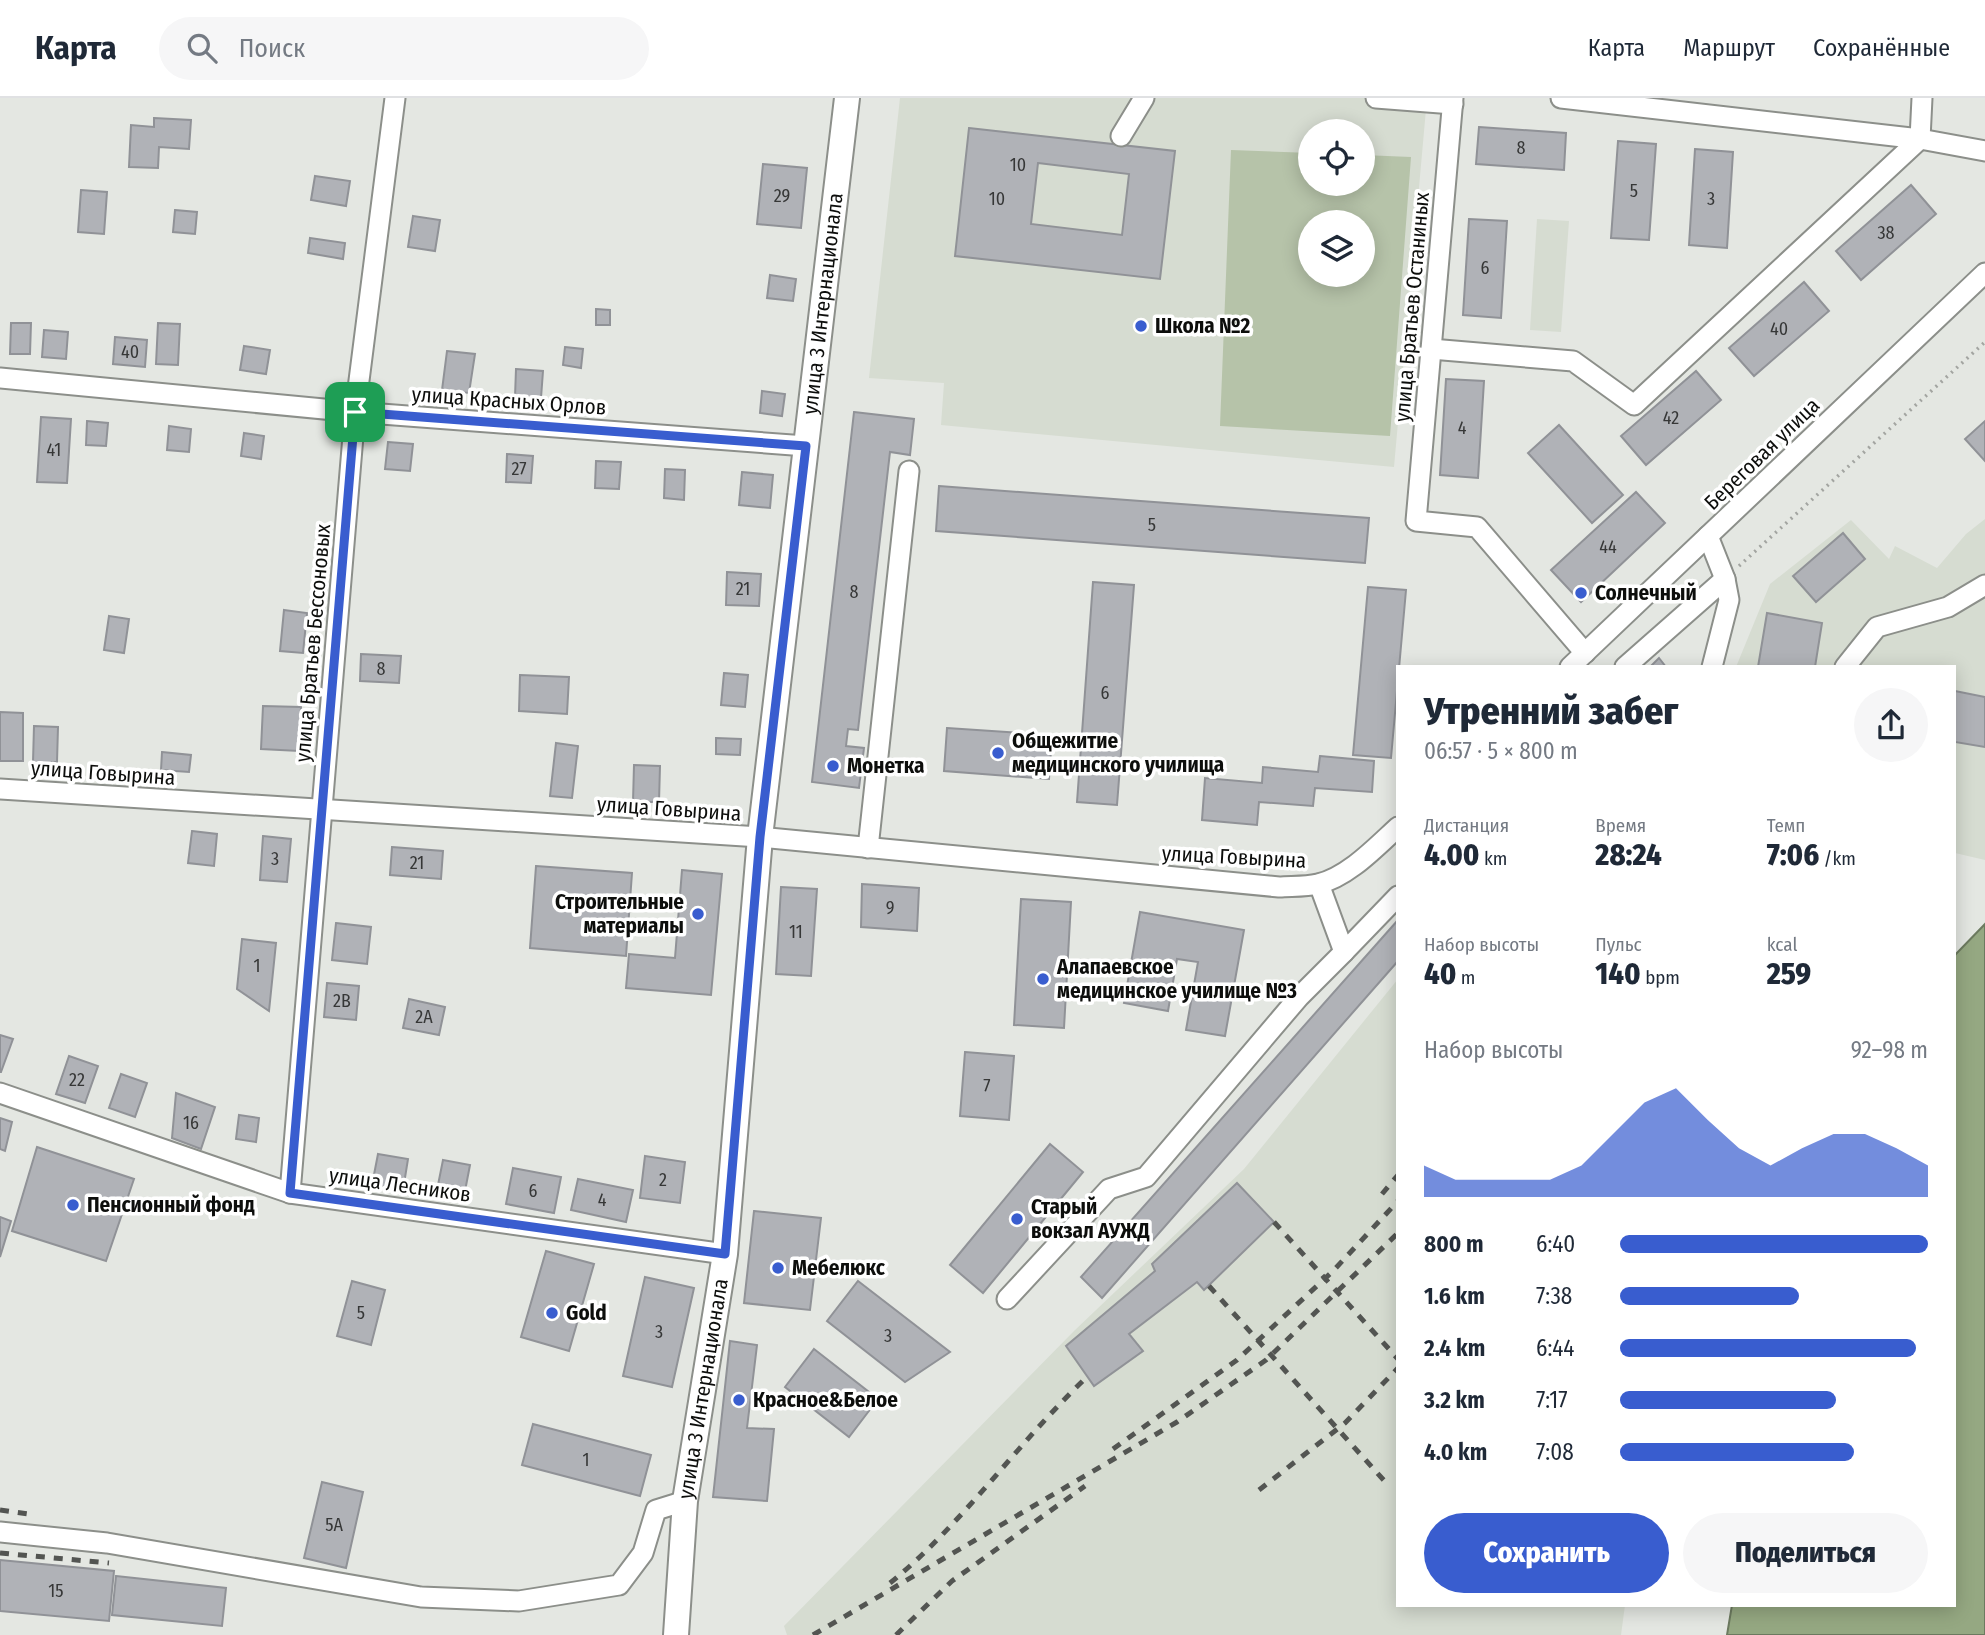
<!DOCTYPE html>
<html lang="ru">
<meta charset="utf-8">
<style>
body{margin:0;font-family:"Fira Sans Condensed",sans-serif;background:#f6f6f7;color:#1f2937;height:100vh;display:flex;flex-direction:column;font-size:26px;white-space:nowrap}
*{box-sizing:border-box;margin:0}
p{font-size:23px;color:#747a83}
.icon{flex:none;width:38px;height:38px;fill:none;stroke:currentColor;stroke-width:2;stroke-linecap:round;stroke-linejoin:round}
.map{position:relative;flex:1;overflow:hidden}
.drawer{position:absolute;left:1396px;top:567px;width:560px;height:942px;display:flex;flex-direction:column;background:#fff;border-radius:0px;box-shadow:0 4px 18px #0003}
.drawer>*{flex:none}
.tools{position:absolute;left:1298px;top:21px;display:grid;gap:14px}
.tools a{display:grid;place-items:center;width:77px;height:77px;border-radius:50%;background:#fff;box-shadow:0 4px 18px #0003;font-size:35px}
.pin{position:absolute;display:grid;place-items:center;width:60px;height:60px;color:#fff;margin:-30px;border-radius:14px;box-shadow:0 4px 10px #0006}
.round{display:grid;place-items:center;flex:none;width:74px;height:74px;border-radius:37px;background:#f6f6f7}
.summary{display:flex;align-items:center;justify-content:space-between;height:119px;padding:0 28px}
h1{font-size:38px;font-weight:800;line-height:52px}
.stats{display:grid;grid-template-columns:repeat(3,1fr);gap:10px;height:119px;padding:7px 28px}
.stats div{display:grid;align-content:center}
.stats b{font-size:30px;font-weight:800}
.stats small{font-size:19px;font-weight:400}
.stats p{font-size:19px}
.chart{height:196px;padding:14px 28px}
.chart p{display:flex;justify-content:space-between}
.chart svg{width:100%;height:126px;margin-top:7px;fill:#395dcf;opacity:.7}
.action{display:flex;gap:14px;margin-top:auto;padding:14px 28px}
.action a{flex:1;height:80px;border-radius:42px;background:#395dcf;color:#fff;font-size:28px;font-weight:800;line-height:80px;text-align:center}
.action a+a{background:#f6f6f7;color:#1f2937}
ul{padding:0 28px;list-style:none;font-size:23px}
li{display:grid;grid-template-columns:112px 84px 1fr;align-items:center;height:52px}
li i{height:18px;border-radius:9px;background:#395dcf}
header{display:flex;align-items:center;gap:42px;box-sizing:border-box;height:98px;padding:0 35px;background:#fff;border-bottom:2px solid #e0e1e3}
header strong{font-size:33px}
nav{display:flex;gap:38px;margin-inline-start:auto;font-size:24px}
.search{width:490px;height:63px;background:#f6f6f7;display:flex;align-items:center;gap:18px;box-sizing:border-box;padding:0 24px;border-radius:38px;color:#747a83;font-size:26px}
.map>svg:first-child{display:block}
.built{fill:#d6dcd1;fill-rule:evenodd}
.green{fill:#b6c3a9;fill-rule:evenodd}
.water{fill:#95a882;stroke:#6c7a5f;stroke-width:2}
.building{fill:#b0b2b7;stroke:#909297;stroke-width:2;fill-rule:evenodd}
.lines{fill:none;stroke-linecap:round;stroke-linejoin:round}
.minor-casing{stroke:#8c8f8a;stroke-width:23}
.major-casing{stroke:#8c8f8a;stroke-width:28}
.path{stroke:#a3a5a1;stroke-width:3.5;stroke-dasharray:2 5;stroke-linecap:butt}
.minor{stroke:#fff;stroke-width:19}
.major{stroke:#fff;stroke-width:24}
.rail{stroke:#535552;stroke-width:5;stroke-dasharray:9 9;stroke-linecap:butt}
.route-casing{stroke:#fff;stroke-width:14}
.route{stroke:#395dcf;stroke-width:9}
.poi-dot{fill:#395dcf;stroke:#fff;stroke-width:2.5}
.labels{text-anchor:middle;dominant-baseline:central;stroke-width:7;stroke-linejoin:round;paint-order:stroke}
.number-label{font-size:18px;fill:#363737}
.street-label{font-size:21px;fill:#0d0e0c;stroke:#fff}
.poi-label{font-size:21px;font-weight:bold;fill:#0d0e0c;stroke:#fff;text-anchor:start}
</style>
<header>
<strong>Карта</strong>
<div class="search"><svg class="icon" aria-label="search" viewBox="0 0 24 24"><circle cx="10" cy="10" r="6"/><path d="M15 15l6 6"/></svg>Поиск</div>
<nav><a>Карта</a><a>Маршрут</a><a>Сохранённые</a></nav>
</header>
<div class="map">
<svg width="1985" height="1537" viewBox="0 0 1985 1537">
<rect width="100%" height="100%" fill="#e4e7e2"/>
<g class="built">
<path d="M900,0H1427L1394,369L941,327L944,285L869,280ZM1311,33H1363V86H1311ZM1311,124H1363V177H1311Z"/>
<path d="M1537,121L1569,123L1561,234L1530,232Z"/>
<path d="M1985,421V762L1955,755V569H1736L1770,486L1851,422L1889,461L1895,448L1937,470L1966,436Z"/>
<path d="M1398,881V1507H1625L1621,1537H787L784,1528L1074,1233L1244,1071Z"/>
</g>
<path class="green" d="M1231,52L1311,55V86H1363V57L1411,59L1390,338L1220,328ZM1311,124H1363V177H1311Z"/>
<path class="water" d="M1985,826V1537H1727L1732,1507H1955V857Z"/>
<g class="building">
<path d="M154,20L191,22L189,51L159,49L158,70L129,69L131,27L154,29Z"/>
<path d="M1479,29L1566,35L1564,72L1476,66Z"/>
<path d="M969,30L1175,53L1160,181L955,158ZM1038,65L1129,76L1122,137L1031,126Z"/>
<path d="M1618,43L1656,46L1649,142L1611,140Z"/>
<path d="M1695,51L1733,54L1727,150L1689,147Z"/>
<path d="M763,66L807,70L801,130L757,126Z"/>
<path d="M315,78L350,83L346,108L311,102Z"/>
<path d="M1911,87L1936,116L1861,182L1836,153Z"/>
<path d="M81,92L107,94L104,136L78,134Z"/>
<path d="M175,112L197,114L195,136L173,134Z"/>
<path d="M413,118L440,122L435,153L408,149Z"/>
<path d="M1469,121L1507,123L1501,220L1463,217Z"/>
<path d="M310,140L345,145L343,161L308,155Z"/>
<path d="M770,177L796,181L793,203L767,200Z"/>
<path d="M1804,184L1829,213L1754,278L1729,250Z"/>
<path d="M596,211L610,212V227H596Z"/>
<path d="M11,225H31L30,256H10Z"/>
<path d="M158,225L180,226L178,267L156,266Z"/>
<path d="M44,232L68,234L66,261L42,259Z"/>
<path d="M115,239L147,242L145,269L113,266Z"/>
<path d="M244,248L270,252L266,276L240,272Z"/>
<path d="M565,249L583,251L581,270L563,267Z"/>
<path d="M447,253L475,256L469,295L442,292Z"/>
<path d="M516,271L543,273L541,300L515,299Z"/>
<path d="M1696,273L1721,302L1646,367L1621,338Z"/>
<path d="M1446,281L1484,283L1478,380L1440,377Z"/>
<path d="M762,293L785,296L782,318L760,315Z"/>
<path d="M854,314L914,321L910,357L890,354L858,632L848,631L846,648L864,650L859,690L812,684Z"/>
<path d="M41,319L71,321L67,385L37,384Z"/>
<path d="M87,323L108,325L106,348L86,347Z"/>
<path d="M1985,323V363L1965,341Z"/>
<path d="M1559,327L1623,397L1592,425L1528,355Z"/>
<path d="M169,328L191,331L189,354L167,352Z"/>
<path d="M244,335L264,338L261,361L241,358Z"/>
<path d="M388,344L413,346L410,373L385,371Z"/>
<path d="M507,356L533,358L531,385L506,384Z"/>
<path d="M596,363L621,364L619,391L595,390Z"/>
<path d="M665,371L685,372L684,402L664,400Z"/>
<path d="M742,374L773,377L770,410L739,407Z"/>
<path d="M939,388L1369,420L1365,465L936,433Z"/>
<path d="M1636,394L1665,425L1581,504L1551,472Z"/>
<path d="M1843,435L1865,461L1816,504L1793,478Z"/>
<path d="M727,474L761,476L759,508L726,507Z"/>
<path d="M1093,484L1134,487L1117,707L1077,704Z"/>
<path d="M1368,489L1406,492L1391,660L1353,657Z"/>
<path d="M284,512L307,515L303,555L280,553Z"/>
<path d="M1767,515L1822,525L1815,569H1758Z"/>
<path d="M109,518L129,521L124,555L104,552Z"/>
<path d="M361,556L401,558L399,585L360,583Z"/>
<path d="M1659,560L1666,569H1650Z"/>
<path d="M724,575L748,577L745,609L721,607Z"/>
<path d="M520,577L569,579L567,616L519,613Z"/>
<path d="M1955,593L1985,599V649L1955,644Z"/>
<path d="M263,608L301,609L299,653L261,651Z"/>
<path d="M0,614L23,615V663H0Z"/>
<path d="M34,628L58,629L57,664H33Z"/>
<path d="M947,630L1052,637L1049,681L944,673Z"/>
<path d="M716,640L741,641L740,657L716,656Z"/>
<path d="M556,645L578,648L572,700L550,698Z"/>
<path d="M162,654L191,657L189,674L161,672Z"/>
<path d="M1320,658L1374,663L1372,694L1315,690L1313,708L1259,704L1257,727L1202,722L1205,680L1262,685L1263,669L1318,674Z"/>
<path d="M634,667L660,668L659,704H633Z"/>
<path d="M192,733L217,736L214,768L188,765Z"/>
<path d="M263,738L291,741L287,784L260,782Z"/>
<path d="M392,749L443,753L441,781L390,777Z"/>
<path d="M536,768L632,775L626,858L530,850Z"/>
<path d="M682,772L722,776L711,897L626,890L629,856L675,860Z"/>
<path d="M862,786L919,790L917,833L861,829Z"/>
<path d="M781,789L817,791L811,878L776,876Z"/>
<path d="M1021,801L1071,804L1064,930L1014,927Z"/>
<path d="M1140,814L1244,832L1225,938L1186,932L1198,864L1177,861L1168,913L1124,905Z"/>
<path d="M1398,822V863L1102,1200L1081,1179Z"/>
<path d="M336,825L371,829L367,866L332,862Z"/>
<path d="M242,841L276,845L269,913L237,891Z"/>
<path d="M327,885L359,888L356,922L324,919Z"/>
<path d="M409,901L445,909L439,937L403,930Z"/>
<path d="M0,937L13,941L1,974H0Z"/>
<path d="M965,954L1014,958L1009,1022L960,1018Z"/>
<path d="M69,958L98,968L85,1005L56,996Z"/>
<path d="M121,976L147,985L135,1019L109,1010Z"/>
<path d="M176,995L215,1009L201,1051L172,1040Z"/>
<path d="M239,1017L259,1020L256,1044L236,1041Z"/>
<path d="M0,1020L12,1024L5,1053L0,1051Z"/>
<path d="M1050,1046L1083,1074L983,1195L950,1167Z"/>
<path d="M37,1049L134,1081L106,1163L12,1133Z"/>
<path d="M378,1056L408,1061L403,1092L372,1087Z"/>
<path d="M645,1058L685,1064L680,1105L640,1100Z"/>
<path d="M443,1062L470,1067L465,1093L438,1087Z"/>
<path d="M513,1070L561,1079L554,1115L506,1106Z"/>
<path d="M578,1081L633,1092L626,1124L571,1112Z"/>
<path d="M1237,1085L1274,1124L1204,1192L1197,1184L1129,1236L1143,1253L1094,1288L1066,1248L1155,1173L1152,1166Z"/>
<path d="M754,1113L821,1120L810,1212L744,1205Z"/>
<path d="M0,1119L11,1123L0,1159Z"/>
<path d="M546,1153L594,1166L569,1253L521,1239Z"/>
<path d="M645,1179L694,1190L672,1289L623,1278Z"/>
<path d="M352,1183L385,1192L371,1247L337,1238Z"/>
<path d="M858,1183L950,1254L905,1284L827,1223Z"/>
<path d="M730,1243L757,1247L747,1330L774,1331L767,1403L713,1399Z"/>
<path d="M814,1251L878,1301L849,1339L785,1289Z"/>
<path d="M533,1326L651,1357L640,1398L522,1367Z"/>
<path d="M322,1384L363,1394L346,1470L304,1460Z"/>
<path d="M0,1462L114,1473L109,1523L0,1513Z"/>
<path d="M116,1478L226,1490L222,1528L112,1517Z"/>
</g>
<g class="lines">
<g class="minor-casing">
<g id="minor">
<path d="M1376,0L1453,6"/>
<path d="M1453,0L1416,423L1477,429L1585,555"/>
<path d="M1561,0L1920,41L1985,53"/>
<path d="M1121,38L1144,0"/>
<path d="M1431,251L1573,263L1634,307L1920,41L1922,0"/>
<path d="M0,280L355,314L806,348"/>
<path d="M1708,438L1725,481L1729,502L1712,569"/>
<path d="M1570,569L1985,175"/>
<path d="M1625,569L1725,481"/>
<path d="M1845,569L1877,529L1948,509L1985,487"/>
<path d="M0,691L760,739L1279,789C1291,788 1305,789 1318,786C1348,779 1376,749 1398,729"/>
<path d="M868,750L909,373"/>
<path d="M1319,786L1344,854L1398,798"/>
<path d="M0,995L290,1095L725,1156"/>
<path d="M290,1095L355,314L395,0"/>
<path d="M1007,1201L1109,1091L1146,1079L1299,899L1344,854"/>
<path d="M0,1434L107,1445L421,1499L519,1503L619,1487L643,1455L656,1412L685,1403"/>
</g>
</g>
<g class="major-casing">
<g id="major">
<path id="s1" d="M676,1537L685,1403L725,1156L760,739L847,0"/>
</g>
</g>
<path class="path" d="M1739,468L1985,244"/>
<use href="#minor" class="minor"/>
<use href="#major" class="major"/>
<g class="rail">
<path d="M1382,1096L1398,1077"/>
<path d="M1274,1124L1398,1261"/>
<path d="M1209,1188L1389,1388"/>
<path d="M1113,1351L1237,1262L1333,1173L1398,1103"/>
<path d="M1259,1392L1345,1325L1398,1270"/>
<path d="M0,1412L28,1416"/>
<path d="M0,1455L109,1465"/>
<path d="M890,1485C962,1427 1019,1343 1087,1279"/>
<path d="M813,1537L1177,1324L1266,1262L1398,1135"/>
<path d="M896,1537L952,1483L1085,1388"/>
</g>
</g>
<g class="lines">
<g class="route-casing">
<path id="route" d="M355,314L806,348L760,739L725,1156L290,1095Z"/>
</g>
<use href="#route" class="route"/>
</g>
<g class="poi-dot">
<circle cx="1141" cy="228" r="7"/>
<circle cx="1581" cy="495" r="7"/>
<circle cx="998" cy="655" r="7"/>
<circle cx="833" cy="668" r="7"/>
<circle cx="698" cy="816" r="7"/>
<circle cx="1043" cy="881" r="7"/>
<circle cx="73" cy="1107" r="7"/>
<circle cx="1017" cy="1121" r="7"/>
<circle cx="778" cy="1170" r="7"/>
<circle cx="552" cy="1215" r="7"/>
<circle cx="739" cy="1302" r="7"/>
</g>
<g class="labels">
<g class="number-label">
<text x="1521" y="50">8</text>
<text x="1018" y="67">10</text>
<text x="1634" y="93">5</text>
<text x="782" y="98">29</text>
<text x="997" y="101">10</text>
<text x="1711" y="101">3</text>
<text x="1886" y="135">38</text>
<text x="1485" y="170">6</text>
<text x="1779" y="231">40</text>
<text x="130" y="254">40</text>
<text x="1671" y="320">42</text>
<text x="1462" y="330">4</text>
<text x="54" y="352">41</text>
<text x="519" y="371">27</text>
<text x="1152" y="427">5</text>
<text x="1608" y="449">44</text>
<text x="743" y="491">21</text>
<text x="854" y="494">8</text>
<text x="381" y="571">8</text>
<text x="1105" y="595">6</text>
<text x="275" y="761">3</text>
<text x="417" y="765">21</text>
<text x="890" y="810">9</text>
<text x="796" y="834">11</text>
<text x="257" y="868">1</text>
<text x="342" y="903">2В</text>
<text x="424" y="919">2А</text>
<text x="77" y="982">22</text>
<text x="987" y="988">7</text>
<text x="191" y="1025">16</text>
<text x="663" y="1082">2</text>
<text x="533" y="1093">6</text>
<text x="602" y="1102">4</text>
<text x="361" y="1215">5</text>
<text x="659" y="1234">3</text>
<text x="888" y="1238">3</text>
<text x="586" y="1362">1</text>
<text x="334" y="1427">5А</text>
<text x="56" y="1493">15</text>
</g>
<g class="street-label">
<text stroke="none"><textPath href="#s1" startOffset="1340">улица 3 Интернационала</textPath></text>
<text transform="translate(1412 209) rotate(-85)">улица Братьев Останиных</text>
<text transform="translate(509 303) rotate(4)">улица Красных Орлов</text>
<text transform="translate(1762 356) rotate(-44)">Береговая улица</text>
<text transform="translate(313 545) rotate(-85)">улица Братьев Бессоновых</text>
<text transform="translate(103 675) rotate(4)">улица Говырина</text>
<text transform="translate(669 711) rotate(4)">улица Говырина</text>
<text transform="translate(1234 759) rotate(3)">улица Говырина</text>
<text transform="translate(400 1087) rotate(8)">улица Лесников</text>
<text stroke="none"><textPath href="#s1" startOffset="248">улица 3 Интернационала</textPath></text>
</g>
<g class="poi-label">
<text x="1155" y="228">Школа №2</text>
<text x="1595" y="495">Солнечный</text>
<text x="1012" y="643">Общежитие<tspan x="1012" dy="24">медицинского училища</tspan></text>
<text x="847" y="668">Монетка</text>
<text x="684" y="804" text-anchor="end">Строительные<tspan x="684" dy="24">материалы</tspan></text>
<text x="1057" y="869">Алапаевское<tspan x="1057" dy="24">медицинское училище №3</tspan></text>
<text x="87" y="1107">Пенсионный фонд</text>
<text x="1031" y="1109">Старый<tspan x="1031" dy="24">вокзал АУЖД</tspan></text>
<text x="792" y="1170">Мебелюкс</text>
<text x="566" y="1215">Gold</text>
<text x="753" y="1302">Красное&amp;Белое</text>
</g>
</g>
</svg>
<div class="tools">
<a><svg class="icon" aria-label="locate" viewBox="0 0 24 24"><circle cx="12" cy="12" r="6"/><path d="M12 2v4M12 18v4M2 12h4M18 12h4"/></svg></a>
<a><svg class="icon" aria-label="layers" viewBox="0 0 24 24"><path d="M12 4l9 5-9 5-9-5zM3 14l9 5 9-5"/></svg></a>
</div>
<div class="pin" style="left:355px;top:314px;background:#1e9e55"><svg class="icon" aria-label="arrive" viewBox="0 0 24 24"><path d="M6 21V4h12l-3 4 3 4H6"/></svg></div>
<section class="drawer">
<div class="summary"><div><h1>Утренний забег</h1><p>06:57 · 5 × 800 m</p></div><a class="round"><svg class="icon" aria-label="share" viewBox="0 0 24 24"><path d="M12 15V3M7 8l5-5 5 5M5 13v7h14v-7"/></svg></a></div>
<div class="stats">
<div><p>Дистанция</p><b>4.00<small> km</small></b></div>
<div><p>Время</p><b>28:24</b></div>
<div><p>Темп</p><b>7:06<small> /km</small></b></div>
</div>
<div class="stats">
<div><p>Набор высоты</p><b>40<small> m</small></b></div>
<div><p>Пульс</p><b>140<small> bpm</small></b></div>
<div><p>kcal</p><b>259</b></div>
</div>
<div class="chart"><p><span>Набор высоты</span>92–98 m</p>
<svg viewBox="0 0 160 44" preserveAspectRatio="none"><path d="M0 44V33L10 38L20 38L30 38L40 38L50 33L60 22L70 11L80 6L90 17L100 27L110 33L120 27L130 22L140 22L150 27L160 33V44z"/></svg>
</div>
<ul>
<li><b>800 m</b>6:40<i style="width:100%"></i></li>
<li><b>1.6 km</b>7:38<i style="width:58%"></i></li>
<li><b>2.4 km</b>6:44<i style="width:96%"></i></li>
<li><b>3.2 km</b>7:17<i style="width:70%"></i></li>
<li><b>4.0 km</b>7:08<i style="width:76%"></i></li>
</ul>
<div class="action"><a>Сохранить</a><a>Поделиться</a></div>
</section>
</div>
